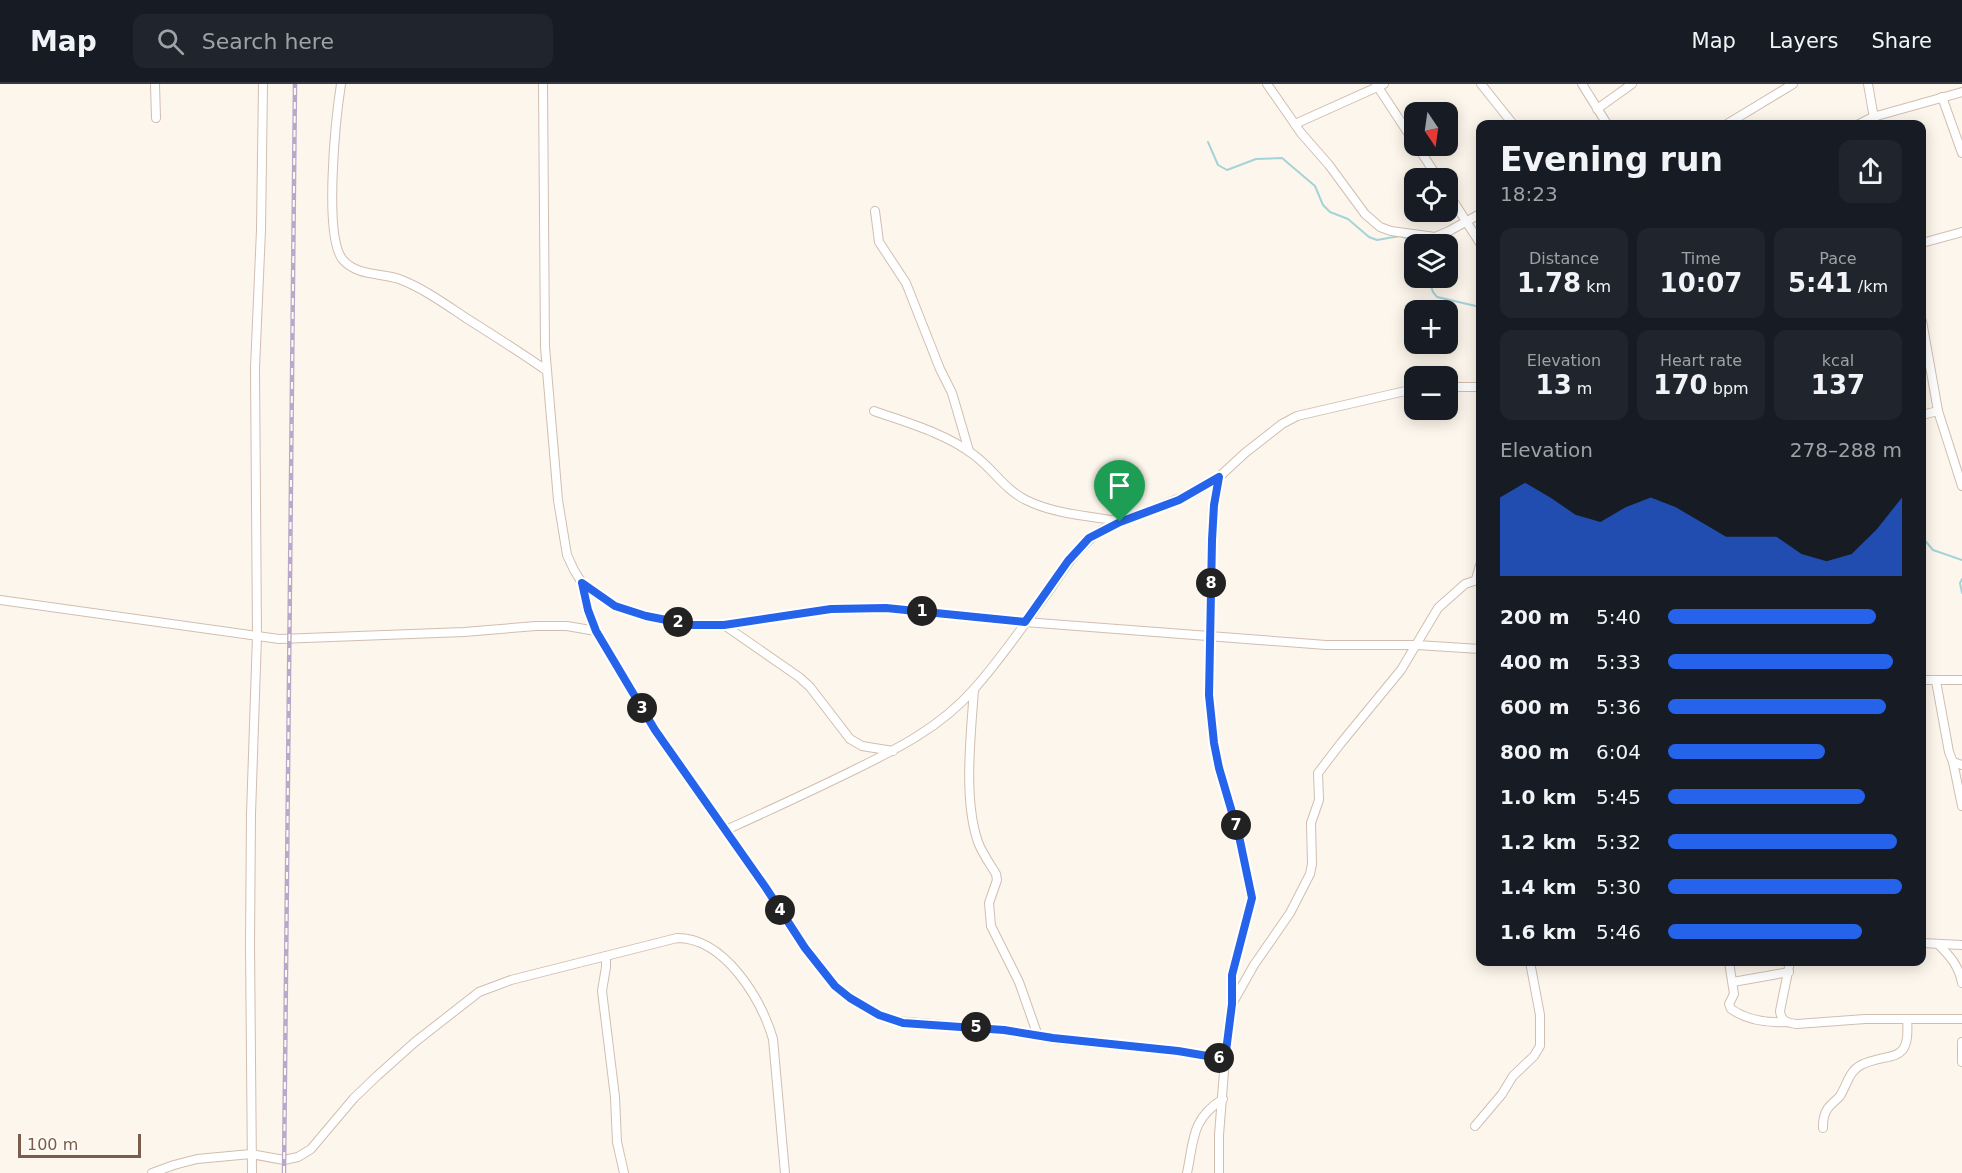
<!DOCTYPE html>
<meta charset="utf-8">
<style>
body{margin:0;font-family:"DejaVu Sans",sans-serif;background:#20242c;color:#f1f3f6;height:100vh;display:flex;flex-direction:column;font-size:22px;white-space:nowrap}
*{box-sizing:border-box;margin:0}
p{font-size:20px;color:#9ea1a6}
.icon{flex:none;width:33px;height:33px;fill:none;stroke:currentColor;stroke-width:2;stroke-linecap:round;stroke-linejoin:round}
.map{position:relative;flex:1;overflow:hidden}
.details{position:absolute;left:1476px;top:36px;width:450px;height:846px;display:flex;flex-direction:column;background:#171b24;border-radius:12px;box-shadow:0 3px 15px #0003}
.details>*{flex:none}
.needle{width:39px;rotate:167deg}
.buttons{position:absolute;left:1404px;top:18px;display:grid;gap:12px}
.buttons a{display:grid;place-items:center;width:54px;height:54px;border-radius:12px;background:#171b24;box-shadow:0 3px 15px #0003;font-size:30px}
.scale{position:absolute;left:18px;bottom:15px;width:123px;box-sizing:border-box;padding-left:6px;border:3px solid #7a5c4d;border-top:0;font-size:16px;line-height:21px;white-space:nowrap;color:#7a5c4d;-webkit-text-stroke:4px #fffaf3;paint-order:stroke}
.pin{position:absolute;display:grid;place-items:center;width:51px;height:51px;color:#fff;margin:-62px -26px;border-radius:50% 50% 50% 0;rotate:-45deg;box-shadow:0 0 6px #0007}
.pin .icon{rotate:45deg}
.km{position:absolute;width:30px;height:30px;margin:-15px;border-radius:50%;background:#222;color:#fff;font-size:16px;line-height:30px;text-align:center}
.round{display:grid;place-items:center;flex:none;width:63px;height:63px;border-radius:12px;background:#20242c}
.head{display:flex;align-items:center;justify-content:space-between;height:102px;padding:0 24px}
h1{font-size:33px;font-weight:800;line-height:45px}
.metrics{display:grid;grid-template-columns:repeat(3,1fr);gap:9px;height:102px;padding:6px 24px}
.metrics div{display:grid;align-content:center;border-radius:12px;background:#20242c;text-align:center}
.metrics b{font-size:26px;font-weight:800}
.metrics small{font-size:16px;font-weight:400}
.metrics p{font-size:16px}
.chart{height:168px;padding:12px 24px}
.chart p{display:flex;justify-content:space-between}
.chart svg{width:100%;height:108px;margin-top:6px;fill:#2563eb;opacity:.7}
ul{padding:0 24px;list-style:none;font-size:20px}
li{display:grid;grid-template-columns:96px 72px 1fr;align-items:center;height:45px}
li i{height:15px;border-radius:8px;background:#2563eb}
header{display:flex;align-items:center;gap:36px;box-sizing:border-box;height:84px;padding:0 30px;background:#171b24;border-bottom:2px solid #363941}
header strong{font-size:28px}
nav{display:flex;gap:33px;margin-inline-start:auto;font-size:21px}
.search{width:420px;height:54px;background:#20242c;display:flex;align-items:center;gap:15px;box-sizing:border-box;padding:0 21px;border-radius:12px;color:#9ea1a6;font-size:22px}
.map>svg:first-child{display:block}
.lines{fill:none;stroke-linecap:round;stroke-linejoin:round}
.stream{stroke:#a5d3da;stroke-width:2}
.street-casing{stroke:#d1beb0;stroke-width:10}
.street{stroke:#fff;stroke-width:8}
.rail-casing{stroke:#b9a8c9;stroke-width:4.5}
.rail{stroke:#fffaf3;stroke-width:2;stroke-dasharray:7;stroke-linecap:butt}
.route-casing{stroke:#fff;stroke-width:12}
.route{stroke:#2563eb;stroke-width:8}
</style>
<header>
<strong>Map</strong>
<div class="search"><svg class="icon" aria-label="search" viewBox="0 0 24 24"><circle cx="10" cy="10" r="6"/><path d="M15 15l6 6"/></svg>Search here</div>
<nav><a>Map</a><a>Layers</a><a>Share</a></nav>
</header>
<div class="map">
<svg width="1962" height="1089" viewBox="0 0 1962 1089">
<rect width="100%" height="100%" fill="#fdf6ec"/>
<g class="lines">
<g class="stream">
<path d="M1208,58L1218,81L1227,86L1256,75L1282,74L1315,102L1323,121L1330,128L1348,135L1369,153L1377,156L1400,152L1415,157L1418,160"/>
<path d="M1428,194L1433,208L1437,213L1480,223"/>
<path d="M1922,453L1933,466L1962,476"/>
<path d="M1962,495L1960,499L1962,509"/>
</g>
<g class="street-casing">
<g id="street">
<path d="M155,0L156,34"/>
<path d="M341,0C336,32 323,153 343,176C357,192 381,189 399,195C423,204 445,220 466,234C493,251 520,268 547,287"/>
<path d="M543,0L545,263L558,416L567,471L574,486L582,499L615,522L646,533L700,541H724L831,525L886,524L1025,538L1326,561H1417L1480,565"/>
<path d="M1267,0L1301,49L1329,81L1365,130L1380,143L1391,147L1435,153L1449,147L1480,130"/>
<path d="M1376,0L1414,58"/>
<path d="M1481,0L1513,40"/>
<path d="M1582,0L1607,40"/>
<path d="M1868,0L1875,40"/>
<path d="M1942,13L1962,69"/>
<path d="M1597,25L1632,0"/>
<path d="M1295,40L1384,0"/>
<path d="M1727,40L1793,0"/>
<path d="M1859,40L1873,33L1962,8"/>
<path d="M1417,62L1438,94"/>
<path d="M1448,109L1480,159"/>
<path d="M875,127L879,158L906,199L940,285L952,309L969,367"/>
<path d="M1922,159L1962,148"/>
<path d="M1922,237L1938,327L1962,402"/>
<path d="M1448,303H1480"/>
<path d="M874,327C908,339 945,349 974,371C993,385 1005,406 1026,416C1054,430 1088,432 1119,437"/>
<path d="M1922,331L1938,327"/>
<path d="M1219,393L1214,421L1212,456L1209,611L1214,659L1219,684L1239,752L1252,815L1232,890V918"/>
<path d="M1476,495L1480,481"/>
<path d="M582,499L588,526L596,547L655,646L766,804L805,864L835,902L850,914L879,931L896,937L1004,946L1053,955L1178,967L1225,975"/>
<path d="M0,516L279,555L464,548L536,542H567L596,547"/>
<path d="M724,541L799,593L810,603L850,655L862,662L893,667"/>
<path d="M1922,596H1962"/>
<path d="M1936,597L1949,668L1953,678L1962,681"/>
<path d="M974,605C971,650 963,715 978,758C982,769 990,780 996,790L997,796L989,819L991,842L1019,898L1038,952"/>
<path d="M1953,678L1962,722"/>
<path d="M726,746C768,727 809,708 850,688C895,666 940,644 974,605C1000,576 1023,542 1046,511C1063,487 1077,463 1102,446L1195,408L1219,393L1245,369L1282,340L1297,332L1414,305"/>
<path d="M1922,859L1962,861"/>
<path d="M1938,860C1950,872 1959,882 1962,899"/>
<path d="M606,872V883L602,907L615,1013L617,1058L624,1089"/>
<path d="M1729,878L1734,910L1729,920L1731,925C1747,936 1767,939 1786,938"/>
<path d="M1790,878L1780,927C1781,937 1787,939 1797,940L1865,935H1962"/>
<path d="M1733,898L1789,888"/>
<path d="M1962,958V978"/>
<path d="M1475,1042L1502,1010L1513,992L1534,972L1540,962V931L1530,878"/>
<path d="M1823,1044C1823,1039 1823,1034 1825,1030C1827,1022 1835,1018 1840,1012C1847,1001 1849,987 1861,981C1890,967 1911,982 1907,936"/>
<path d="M152,1089L174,1081L197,1075L251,1070L284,1076L298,1073L311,1065L354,1014L377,992L415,958L479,908L511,896L677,854C725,854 761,915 773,955L785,1089"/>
<path d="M252,1089L250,861L251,730L257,552L255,284L261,146L263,0"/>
<path d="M1187,1089C1194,1056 1191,1035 1223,1015"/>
<path d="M1219,1089V1051L1225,975L1232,920L1254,881L1290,829L1310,790L1312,780L1311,739L1319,716L1318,689L1341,659L1401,586L1438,524L1465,500L1480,495"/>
</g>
</g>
<use href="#street" class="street"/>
<g class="rail-casing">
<path id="rail" d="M284,1089L295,0"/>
</g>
<use href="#rail" class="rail"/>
</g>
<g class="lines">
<g class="route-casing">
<path id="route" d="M1219,393L1214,421L1212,456L1209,611L1214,659L1219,684L1239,752L1252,814L1232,891V920L1225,975L1178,967L1053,954L1004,946L903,939L879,931L850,914L835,902L805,864L766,804L655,646L596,547L588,526L582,499L615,522L646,532L692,541H724L831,525L886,524L1025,538L1068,477L1089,454L1120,438L1179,416Z"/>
</g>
<use href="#route" class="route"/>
</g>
</svg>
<div class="buttons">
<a><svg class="needle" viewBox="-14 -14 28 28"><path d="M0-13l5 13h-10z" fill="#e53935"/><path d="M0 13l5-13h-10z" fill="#9ea1a6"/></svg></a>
<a><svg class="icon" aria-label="locate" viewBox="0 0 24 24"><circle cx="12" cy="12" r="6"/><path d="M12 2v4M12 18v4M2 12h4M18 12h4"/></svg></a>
<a><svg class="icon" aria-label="layers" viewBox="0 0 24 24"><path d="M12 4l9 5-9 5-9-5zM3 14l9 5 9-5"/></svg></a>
<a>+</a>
<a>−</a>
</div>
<div class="scale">100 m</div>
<div class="pin" style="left:1120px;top:438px;background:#1e9e55"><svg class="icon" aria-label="arrive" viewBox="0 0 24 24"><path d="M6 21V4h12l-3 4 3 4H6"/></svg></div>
<b class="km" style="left:922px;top:527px">1</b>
<b class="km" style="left:678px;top:538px">2</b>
<b class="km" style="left:642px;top:624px">3</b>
<b class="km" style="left:780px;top:826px">4</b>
<b class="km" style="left:976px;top:943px">5</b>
<b class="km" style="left:1219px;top:974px">6</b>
<b class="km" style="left:1236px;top:741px">7</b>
<b class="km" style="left:1211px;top:499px">8</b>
<section class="details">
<div class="head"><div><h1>Evening run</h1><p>18:23</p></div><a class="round"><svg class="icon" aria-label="share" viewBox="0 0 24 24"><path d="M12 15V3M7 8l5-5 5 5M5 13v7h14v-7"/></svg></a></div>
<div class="metrics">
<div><p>Distance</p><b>1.78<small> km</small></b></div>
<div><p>Time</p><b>10:07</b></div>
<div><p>Pace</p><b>5:41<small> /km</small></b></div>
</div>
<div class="metrics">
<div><p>Elevation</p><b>13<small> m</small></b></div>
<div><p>Heart rate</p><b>170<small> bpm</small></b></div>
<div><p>kcal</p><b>137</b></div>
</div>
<div class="chart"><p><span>Elevation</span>278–288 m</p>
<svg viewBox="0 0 160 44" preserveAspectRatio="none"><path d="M0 44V12L10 6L20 12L30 19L40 22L50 16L60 12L70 16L80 22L90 28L100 28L110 28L120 35L130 38L140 35L150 25L160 12V44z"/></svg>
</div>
<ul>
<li><b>200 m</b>5:40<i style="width:89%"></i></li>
<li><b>400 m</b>5:33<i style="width:96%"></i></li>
<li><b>600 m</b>5:36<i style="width:93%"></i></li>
<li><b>800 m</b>6:04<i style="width:67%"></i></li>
<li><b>1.0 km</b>5:45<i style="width:84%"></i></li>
<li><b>1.2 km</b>5:32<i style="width:98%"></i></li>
<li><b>1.4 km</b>5:30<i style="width:100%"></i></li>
<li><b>1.6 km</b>5:46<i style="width:83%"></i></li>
</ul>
</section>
</div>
